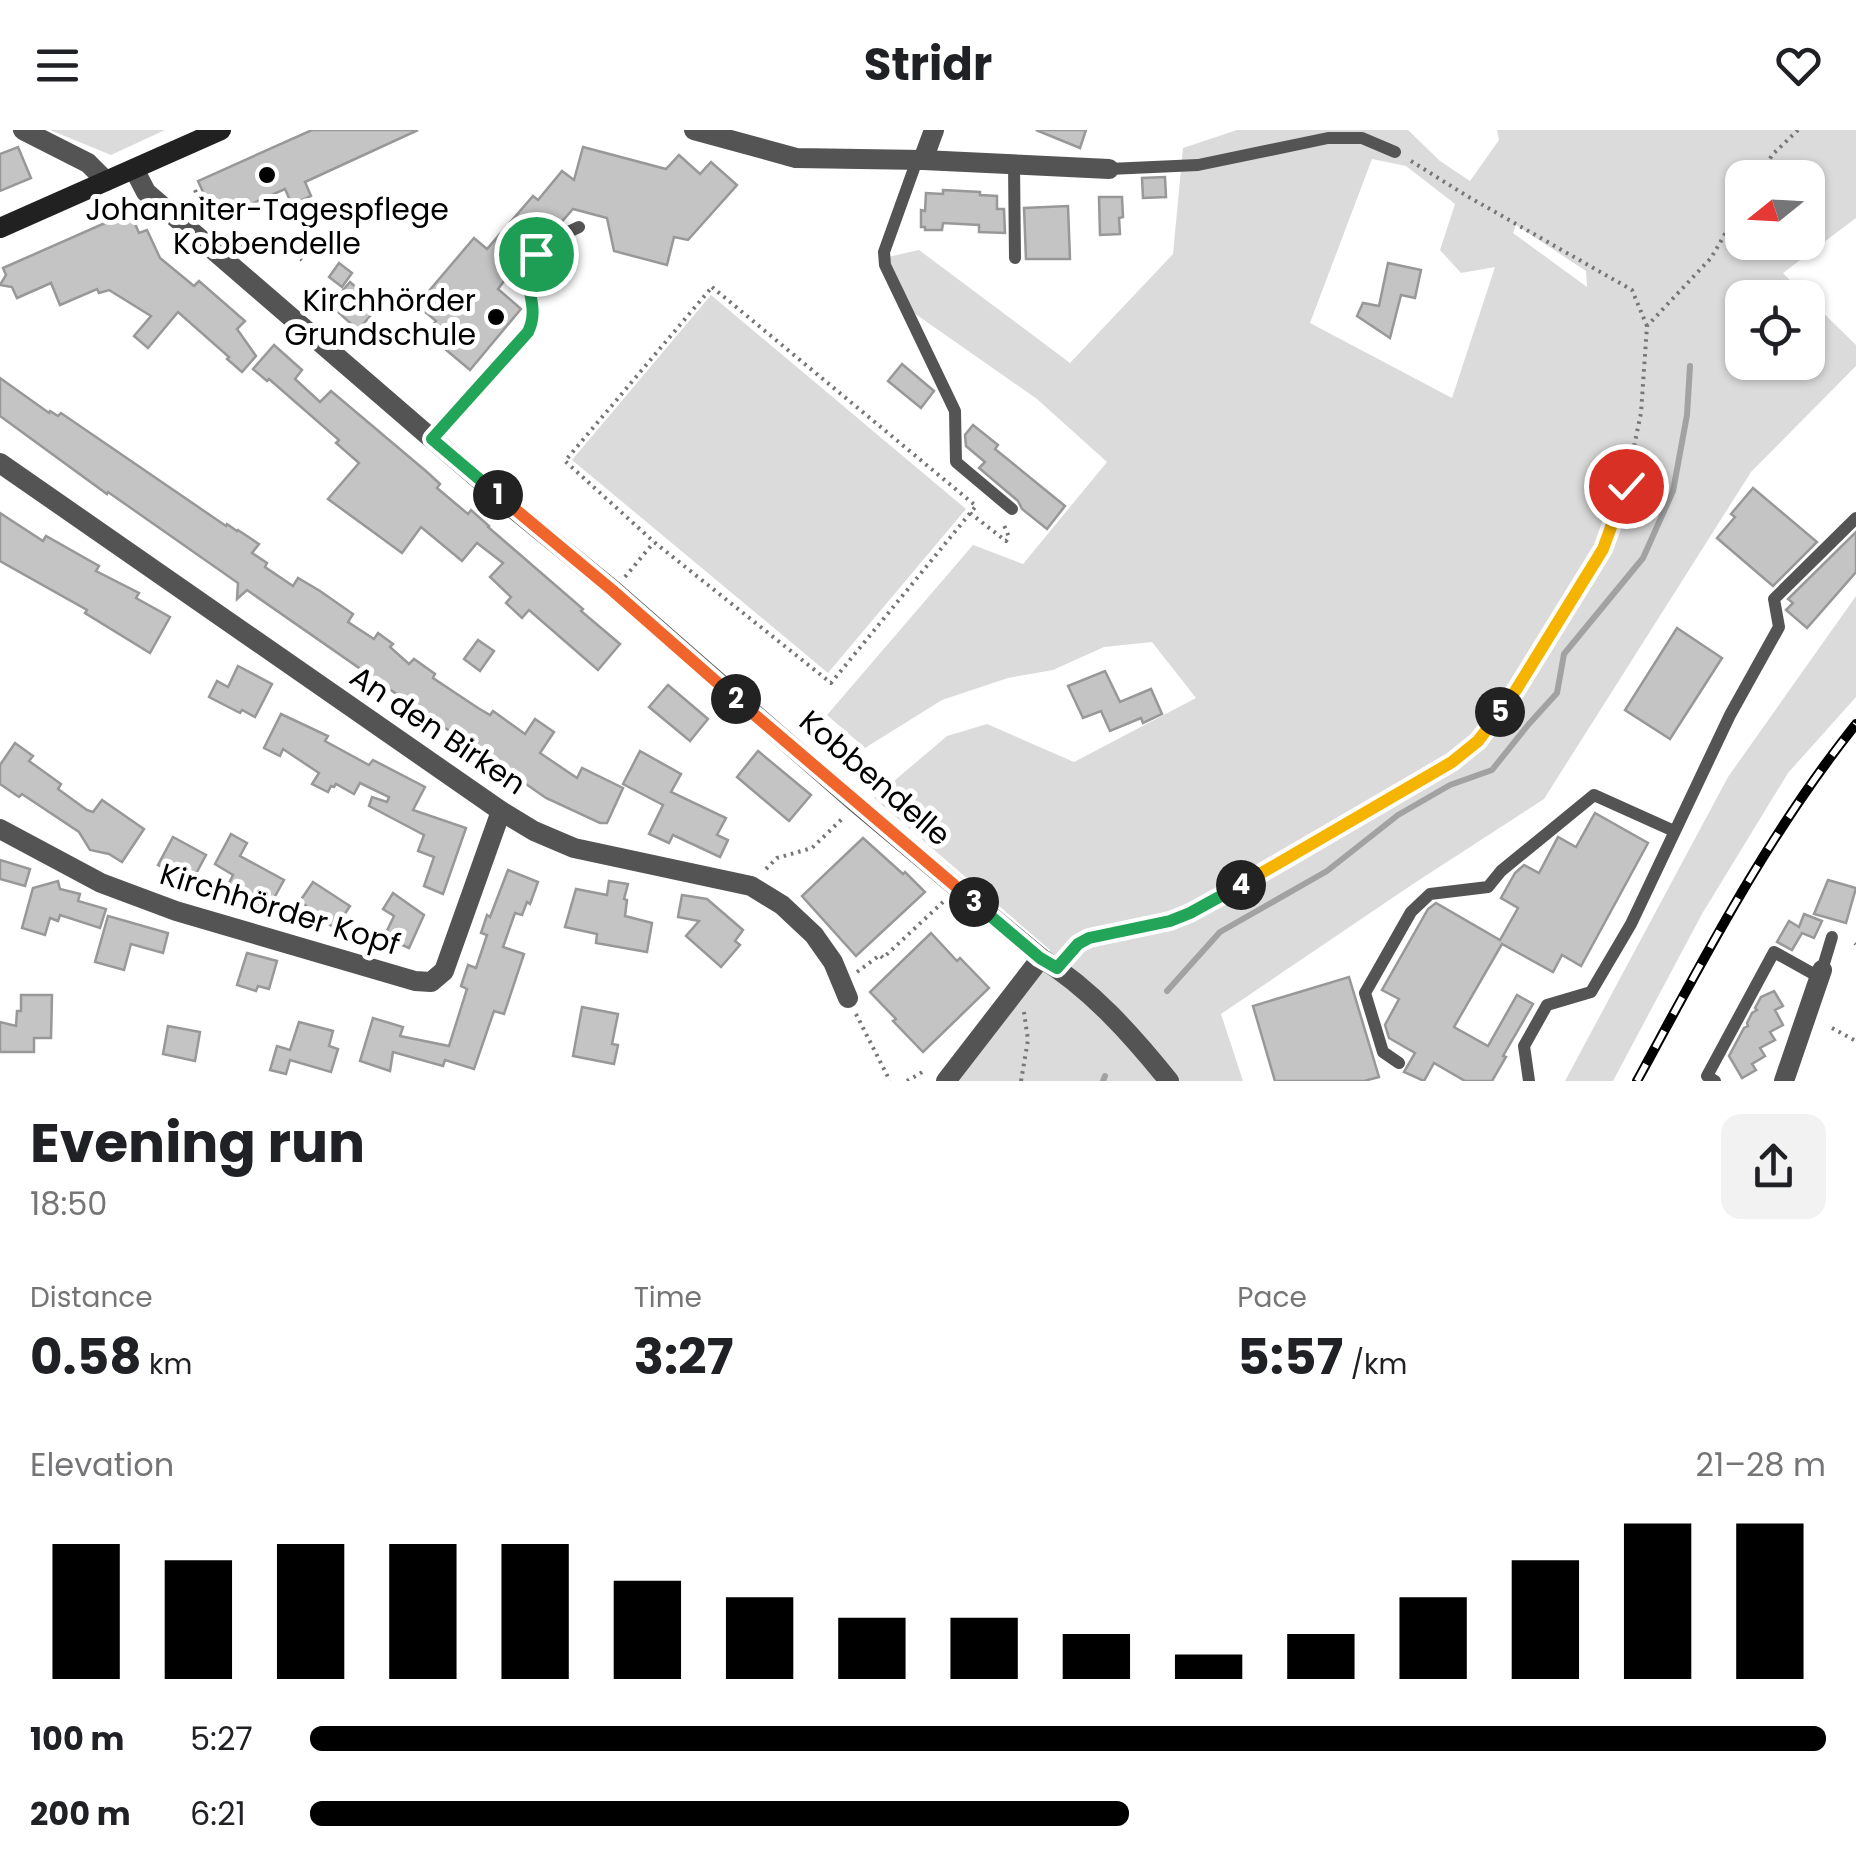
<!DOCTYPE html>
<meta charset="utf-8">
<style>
body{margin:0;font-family:Poppins,sans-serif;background:#f2f2f2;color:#202124;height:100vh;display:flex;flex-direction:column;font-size:38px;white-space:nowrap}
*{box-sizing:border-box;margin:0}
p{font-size:32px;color:#757577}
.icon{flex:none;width:55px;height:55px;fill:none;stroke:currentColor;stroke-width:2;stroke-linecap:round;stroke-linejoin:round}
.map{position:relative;height:951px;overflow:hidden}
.sheet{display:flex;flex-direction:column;background:#fff;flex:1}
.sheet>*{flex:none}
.needle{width:65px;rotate:252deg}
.tools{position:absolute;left:1725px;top:30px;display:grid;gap:20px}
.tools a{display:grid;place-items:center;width:100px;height:100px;border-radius:20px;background:#fff;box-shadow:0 2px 8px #0004;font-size:50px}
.pin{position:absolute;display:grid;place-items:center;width:85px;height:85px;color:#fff;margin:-42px;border:5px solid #fff;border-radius:50%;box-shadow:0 2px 10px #0007}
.km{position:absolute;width:50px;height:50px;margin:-25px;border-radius:50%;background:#222;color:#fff;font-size:28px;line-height:50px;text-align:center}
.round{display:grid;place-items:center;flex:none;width:105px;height:105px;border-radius:20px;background:#f2f2f2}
.headline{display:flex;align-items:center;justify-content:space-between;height:170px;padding:0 30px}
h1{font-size:55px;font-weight:700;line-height:75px}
.metrics{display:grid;grid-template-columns:repeat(3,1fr);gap:15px;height:170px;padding:10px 30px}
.metrics div{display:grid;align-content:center}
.metrics b{font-size:50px;font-weight:700}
.metrics small{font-size:28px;font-weight:400}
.metrics p{font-size:28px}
.chart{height:280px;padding:20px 30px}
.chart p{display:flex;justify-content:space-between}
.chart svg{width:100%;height:180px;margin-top:10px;stroke:#000;stroke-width:6}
ul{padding:0 30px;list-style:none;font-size:32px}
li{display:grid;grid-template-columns:160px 120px 1fr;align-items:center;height:75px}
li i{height:25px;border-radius:12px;background:#000}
header{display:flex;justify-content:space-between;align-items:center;height:130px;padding:0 30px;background:#fff;font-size:45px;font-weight:700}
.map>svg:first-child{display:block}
.green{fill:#dbdbdb;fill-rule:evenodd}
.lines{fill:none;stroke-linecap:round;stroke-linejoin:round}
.stream{stroke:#a2a2a2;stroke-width:6}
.building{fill:#c4c4c4;stroke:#989898;stroke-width:2.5}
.path{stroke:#767676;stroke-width:4;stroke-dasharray:2.5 5;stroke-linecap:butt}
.service{stroke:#545454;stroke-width:12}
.minor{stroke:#545454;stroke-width:20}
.secondary{stroke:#212121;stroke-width:20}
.rail-casing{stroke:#000;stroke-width:10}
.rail{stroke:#fff;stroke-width:6;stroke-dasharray:19;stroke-linecap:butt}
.split-1-casing{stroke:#fff;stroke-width:20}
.split-2-casing{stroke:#fff;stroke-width:20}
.split-3-casing{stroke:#fff;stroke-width:20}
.split-4-casing{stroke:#fff;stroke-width:20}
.split-5-casing{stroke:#fff;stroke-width:20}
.split-6-casing{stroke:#fff;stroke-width:20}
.split-1{stroke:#22a559;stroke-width:12}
.split-2{stroke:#f0652b;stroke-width:12}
.split-3{stroke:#f0652b;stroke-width:12}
.split-4{stroke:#22a559;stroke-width:12}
.split-5{stroke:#f5b400;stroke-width:12}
.split-6{stroke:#f5b400;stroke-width:12}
.poi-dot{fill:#000;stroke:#fff;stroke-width:4}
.labels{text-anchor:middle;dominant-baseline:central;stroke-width:10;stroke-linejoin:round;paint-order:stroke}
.poi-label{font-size:30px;fill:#000;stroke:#fff}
.street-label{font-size:30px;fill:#000;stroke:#fff}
</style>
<header><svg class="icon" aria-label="menu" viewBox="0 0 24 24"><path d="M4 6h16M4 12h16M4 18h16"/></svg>Stridr<svg class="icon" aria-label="heart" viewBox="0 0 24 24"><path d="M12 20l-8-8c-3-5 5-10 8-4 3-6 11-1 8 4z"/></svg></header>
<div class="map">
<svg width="1856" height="951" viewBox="0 0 1856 951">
<rect width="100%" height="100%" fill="#fff"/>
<g class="green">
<path d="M50,0H165L111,25Z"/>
<path d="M1237,0H1408L1440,31L1470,51L1499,10L1497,0H1856V88L1783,143L1807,168H1742V232H1808V168L1856,215V236L1751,342L1544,669L1413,754L1221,884L1243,951H956L1050,820L874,668L947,606L987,594L1074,632L1196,568L1152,512L1104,517L1053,540L1008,548L942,570L865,618L827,585L973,415L1023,434L1107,332L1037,269L914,183L888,127L919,120L1070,233L1173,124L1183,18ZM1372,29L1406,36L1455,74L1440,120L1461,143L1495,137L1452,268L1310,193ZM1742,48H1808V112H1742ZM1516,95L1586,141L1587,157L1513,103Z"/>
<path d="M711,165L966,379L828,543L572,330Z"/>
<path d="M1856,466V567L1788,643L1702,784L1613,951H1565L1728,647Z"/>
</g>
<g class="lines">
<g class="stream">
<path d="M1167,861L1220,802L1327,741L1398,685L1450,655L1492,640L1528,595L1557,563L1564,524L1643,428L1673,361L1687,285L1690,236"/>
<path d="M1103,951L1105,946"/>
</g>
</g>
<g class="building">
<path d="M312,0H418L305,52L311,66L292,75L285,59L216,90L198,51Z"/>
<path d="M1036,0H1086L1080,18Z"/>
<path d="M18,17L31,48L0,61V24Z"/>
<path d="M583,17L666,39L679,25L700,44L711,32L737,55L688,110L674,107L667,135L614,121L607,88L573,79L558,96L545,104L529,118L498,159L521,179L470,240L426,203L436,191L417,175L474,108L487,119L533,66L538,70L562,41L574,50Z"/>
<path d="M1165,47L1166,67L1143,68L1142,48Z"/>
<path d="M943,60L980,62V65L997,66V79H1004L1005,103L979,102V95L943,93L942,100H925V97H921V80L925,81L926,63L943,64Z"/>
<path d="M1099,67H1122L1123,87L1119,88L1120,104L1100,105Z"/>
<path d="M1068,76L1070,129H1026L1024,78Z"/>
<path d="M130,82L139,103L147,100L160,128L194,156L199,151L245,191L237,199L256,226L242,242L227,229L229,227L178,182L148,218L134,206L151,186L109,160L99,163L97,159L60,175L51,153L17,168L12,157L0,155L6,145L3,138Z"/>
<path d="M339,133L352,143L342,157L329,147Z"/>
<path d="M1388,133L1421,140L1415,168L1401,165L1390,208L1357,186L1363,173L1379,176Z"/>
<path d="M350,152L378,177L358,200L330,175Z"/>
<path d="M274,215L302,240L295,249L320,272L331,261L427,342L440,354L437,358L468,384L471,380L489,396L488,397L583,479L581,481L620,514L598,540L529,480L522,488L506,473L511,467L490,447L503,433L477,413L462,431L421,397L402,423L328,369L359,333L336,313L339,310L269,249L267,251L253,239Z"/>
<path d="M902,234L934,261L921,278L888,251Z"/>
<path d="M0,248L49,283L50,281L58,286L61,283L226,396L227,394L237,401L238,400L259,414L252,423L267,433L265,437L293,456L298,448L320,461L353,484L348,492L374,509L378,503L393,514L390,517L409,534L414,529L435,544L433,548L478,578L490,585L493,581L525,604L535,589L554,602L540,623L577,648L582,638L623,658L607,693H600L546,668L247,460L237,469L238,453L108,362L107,364L0,286Z"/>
<path d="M973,295L998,315L995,319L1065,376L1047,399L1022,379L1018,371L979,338L985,332L966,316L965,305Z"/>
<path d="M1753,358L1817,412L1773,456L1717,408L1735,387L1731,384Z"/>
<path d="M0,383L43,411L46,406L99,436L96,441L139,463L136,468L170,487L150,523L85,483L87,480L0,431Z"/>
<path d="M1856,402V442L1807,498L1786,480L1793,473L1788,469Z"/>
<path d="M1677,498L1722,528L1670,609L1625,580Z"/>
<path d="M478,510L494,521L480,541L464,529Z"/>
<path d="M238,536L272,554L255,587L242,580L240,583L209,567L217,551L228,557Z"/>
<path d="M1105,541L1120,572L1151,559L1162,584L1143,593L1141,588L1110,601L1101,581L1083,588L1068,556Z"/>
<path d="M668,555L708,589L690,611L649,577Z"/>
<path d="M281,584L328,606L325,611L369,635L373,630L425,657L413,680L466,698L443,764L424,756L434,727L418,721L424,705L369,676L372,667L387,672L389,667L360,653L354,664L336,654L334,657L331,656L328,662L312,654L319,643L283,619L280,626L264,618Z"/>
<path d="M15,613L33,626L29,631L61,654L58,659L87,680L93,682L102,670L144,699L122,732L109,724L90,720L79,702L22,664L19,667L0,654V635Z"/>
<path d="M640,621L681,644L671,662L726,688L717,705L728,710L720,727L673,705L669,713L649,704L663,675L623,654Z"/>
<path d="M758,621L811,665L789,691L737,647Z"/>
<path d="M1595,683L1648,713L1581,836L1562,825L1553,842L1502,814L1454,897L1488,916L1517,865L1533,874L1503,926L1506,927L1492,951H1465L1434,933L1424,951L1404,942L1415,923L1389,908L1385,895L1399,869L1382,860L1428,779L1436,773L1500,810L1518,778L1501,768L1515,743L1524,735L1539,743L1558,707L1576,717Z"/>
<path d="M231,704L247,713L240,726L284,750L268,779L227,757L233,745L215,734Z"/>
<path d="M173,707L206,725L191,753L158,735Z"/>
<path d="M863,708L903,744L905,742L925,762L856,826L802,766Z"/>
<path d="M0,730L30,739L25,756L0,749Z"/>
<path d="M508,740L538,752L530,774L527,772L522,785L515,783L503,817L524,824L504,884L494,881L474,939L445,930L443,936L393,922L390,941L360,931L373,888L403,897L400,906L449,916L467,859L461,856L468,835L476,838L487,805L481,803L487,785L490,787Z"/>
<path d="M1828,750L1856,758L1846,793L1814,784Z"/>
<path d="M58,751L60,759L80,764L78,771L106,779L100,798L60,785L58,791L50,788L45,805L22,798L33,758Z"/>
<path d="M609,751L628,754L624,769L627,770L625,786L652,793L647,822L596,813L597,804L565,797L576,759L607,765Z"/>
<path d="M313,752L350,776L335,799L300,771Z"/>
<path d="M393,763L424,785L409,818L384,807L394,786L383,779Z"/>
<path d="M682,765L707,769L743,800L735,811L740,815L721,837L686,806L699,791L678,787Z"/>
<path d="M1804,784L1822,791L1814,808L1802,803L1792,820L1777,812L1789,791L1799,797Z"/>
<path d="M108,786L168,803L163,823L131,814L124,840L95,832Z"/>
<path d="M931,803L957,831L960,828L989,858L923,922L893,891L896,889L870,862Z"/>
<path d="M247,823L277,831L269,859L258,856L256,861L237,855Z"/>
<path d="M1349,847L1379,947L1364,951H1275L1253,876Z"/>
<path d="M1774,861L1783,876L1775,880L1783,895L1770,902L1775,910L1760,918L1765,926L1752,934L1756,940L1742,948L1729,926L1744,898L1748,896L1747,893L1752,883L1757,880L1755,878L1761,867Z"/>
<path d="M21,865H52L51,908H34V922H0V892L16,896L17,881H21Z"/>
<path d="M582,877L618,884L612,914L618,915L614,934L573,926Z"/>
<path d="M299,892L333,901L329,916L338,919L331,942L290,930L286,944L270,940L277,916L290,920Z"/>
<path d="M168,896L200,902L195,931L163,924Z"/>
</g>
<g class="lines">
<g class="path">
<path d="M1411,31L1467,66L1632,160L1647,196"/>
<path d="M1759,48L1772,25L1798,0"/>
<path d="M195,60L207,87"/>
<path d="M241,115C255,122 266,111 280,111L302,130"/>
<path d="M712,157L976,376L831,553L654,412L565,331Z"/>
<path d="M970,383L1006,411L1009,407L1003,393"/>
<path d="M625,447L654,412"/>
<path d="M766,739L777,728L812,718L843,688"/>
<path d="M1855,813L1856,814"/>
<path d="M1070,823L1078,813L1089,808L1170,791L1190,783L1289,728L1452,632L1479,611L1516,560L1603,419L1626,355L1641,283L1647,196L1711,128L1742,75"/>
<path d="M857,842L880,825L883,828L943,772"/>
<path d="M856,884L890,951"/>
<path d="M1832,898L1856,911"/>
<path d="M907,951L924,941"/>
<path d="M1021,951L1028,910L1024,882"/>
</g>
<g class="service">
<path d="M917,30L884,122L885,135L955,281L956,332L1012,379"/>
<path d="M1014,34L1015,128"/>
<path d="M1109,39L1198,35L1328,8H1362L1395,22"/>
<path d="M432,309L528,202C537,184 532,173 529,154C523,123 555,108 579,97"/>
<path d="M1822,840L1832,807"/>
<path d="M1399,933L1383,922L1365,863L1411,782L1430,764L1488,757L1501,741L1594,665L1674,701"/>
<path d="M1529,951L1524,916L1547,875L1591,862L1631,794L1730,585L1779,497L1774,469L1856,388"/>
<path d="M1715,951L1707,946L1774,822L1819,847"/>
</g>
<g class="minor">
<path d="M23,0L88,33L106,51"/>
<path d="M694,0L796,28L923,30L1109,39"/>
<path d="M923,30L934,0"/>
<path d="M134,39L146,62L505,372L613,460L855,672L1041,828C1091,859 1132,905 1169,951"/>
<path d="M0,333L501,681L534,701L574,718L751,756L782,775L814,805L833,832L848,868"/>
<path d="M0,699L101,753L176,781L415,851L431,852L444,841L501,681"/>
<path d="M946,951L1041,828"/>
<path d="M1784,951L1822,840"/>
</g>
<path class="secondary" d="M0,98L221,0"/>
<g class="rail-casing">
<path id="rail" d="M1637,951C1704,828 1768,704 1856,594"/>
</g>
<use href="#rail" class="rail"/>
</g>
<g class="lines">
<g class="split-1-casing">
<path id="split-1" d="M498,365L432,309L528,202C543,172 515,149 536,124"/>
</g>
<g class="split-2-casing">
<path id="split-2" d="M498,365L612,460L736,569"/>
</g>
<g class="split-3-casing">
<path id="split-3" d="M736,569L974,772"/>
</g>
<g class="split-4-casing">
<path id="split-4" d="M974,772L1040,828L1057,838L1078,814L1089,808L1170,791L1190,783L1241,755"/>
</g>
<g class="split-5-casing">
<path id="split-5" d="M1241,755L1452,632L1478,611L1500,582"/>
</g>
<g class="split-6-casing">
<path id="split-6" d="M1500,582L1516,560L1603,419L1626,356"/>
</g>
<use href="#split-1" class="split-1"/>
<use href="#split-2" class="split-2"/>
<use href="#split-3" class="split-3"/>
<use href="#split-4" class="split-4"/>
<use href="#split-5" class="split-5"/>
<use href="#split-6" class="split-6"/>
</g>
<g class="poi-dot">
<circle cx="267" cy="45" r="10"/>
<circle cx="496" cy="187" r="10"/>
</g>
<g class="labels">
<g class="poi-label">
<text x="267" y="79">Johanniter-Tagespflege<tspan x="267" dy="34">Kobbendelle</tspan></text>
<text x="476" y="170" text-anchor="end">Kirchhörder<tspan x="476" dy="34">Grundschule</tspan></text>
</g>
<g class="street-label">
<text transform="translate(438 600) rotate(34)">An den Birken</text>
<text transform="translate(875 648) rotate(41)">Kobbendelle</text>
<text transform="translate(280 779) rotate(17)">Kirchhörder Kopf</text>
</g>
</g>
</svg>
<div class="tools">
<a><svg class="needle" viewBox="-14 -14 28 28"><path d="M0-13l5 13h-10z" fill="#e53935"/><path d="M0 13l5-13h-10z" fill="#757577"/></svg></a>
<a><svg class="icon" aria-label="locate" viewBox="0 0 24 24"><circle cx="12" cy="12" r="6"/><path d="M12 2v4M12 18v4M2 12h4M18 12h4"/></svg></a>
</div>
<div class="pin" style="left:536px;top:124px;background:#1e9e55"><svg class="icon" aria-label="arrive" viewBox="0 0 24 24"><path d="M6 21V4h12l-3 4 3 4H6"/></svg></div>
<div class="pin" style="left:1626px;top:356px;background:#d93025"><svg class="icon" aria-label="check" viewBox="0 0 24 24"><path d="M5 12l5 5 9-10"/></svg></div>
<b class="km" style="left:498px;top:365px">1</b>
<b class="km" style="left:736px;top:569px">2</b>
<b class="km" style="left:974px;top:772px">3</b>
<b class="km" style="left:1241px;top:755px">4</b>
<b class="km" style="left:1500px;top:582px">5</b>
</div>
<section class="sheet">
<div class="headline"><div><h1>Evening run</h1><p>18:50</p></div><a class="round"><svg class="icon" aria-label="share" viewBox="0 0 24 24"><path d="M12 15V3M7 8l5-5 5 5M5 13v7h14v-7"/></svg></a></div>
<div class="metrics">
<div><p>Distance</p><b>0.58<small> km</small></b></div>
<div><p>Time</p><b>3:27</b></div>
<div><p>Pace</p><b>5:57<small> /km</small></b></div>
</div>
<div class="chart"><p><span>Elevation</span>21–28 m</p>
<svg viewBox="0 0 160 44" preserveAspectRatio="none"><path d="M5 44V11M15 44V15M25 44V11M35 44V11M45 44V11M55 44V20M65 44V24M75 44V29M85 44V29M95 44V33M105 44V38M115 44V33M125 44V24M135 44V15M145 44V6M155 44V6"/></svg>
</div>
<ul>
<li><b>100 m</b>5:27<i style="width:100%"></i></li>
<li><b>200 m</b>6:21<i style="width:54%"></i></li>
</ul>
</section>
